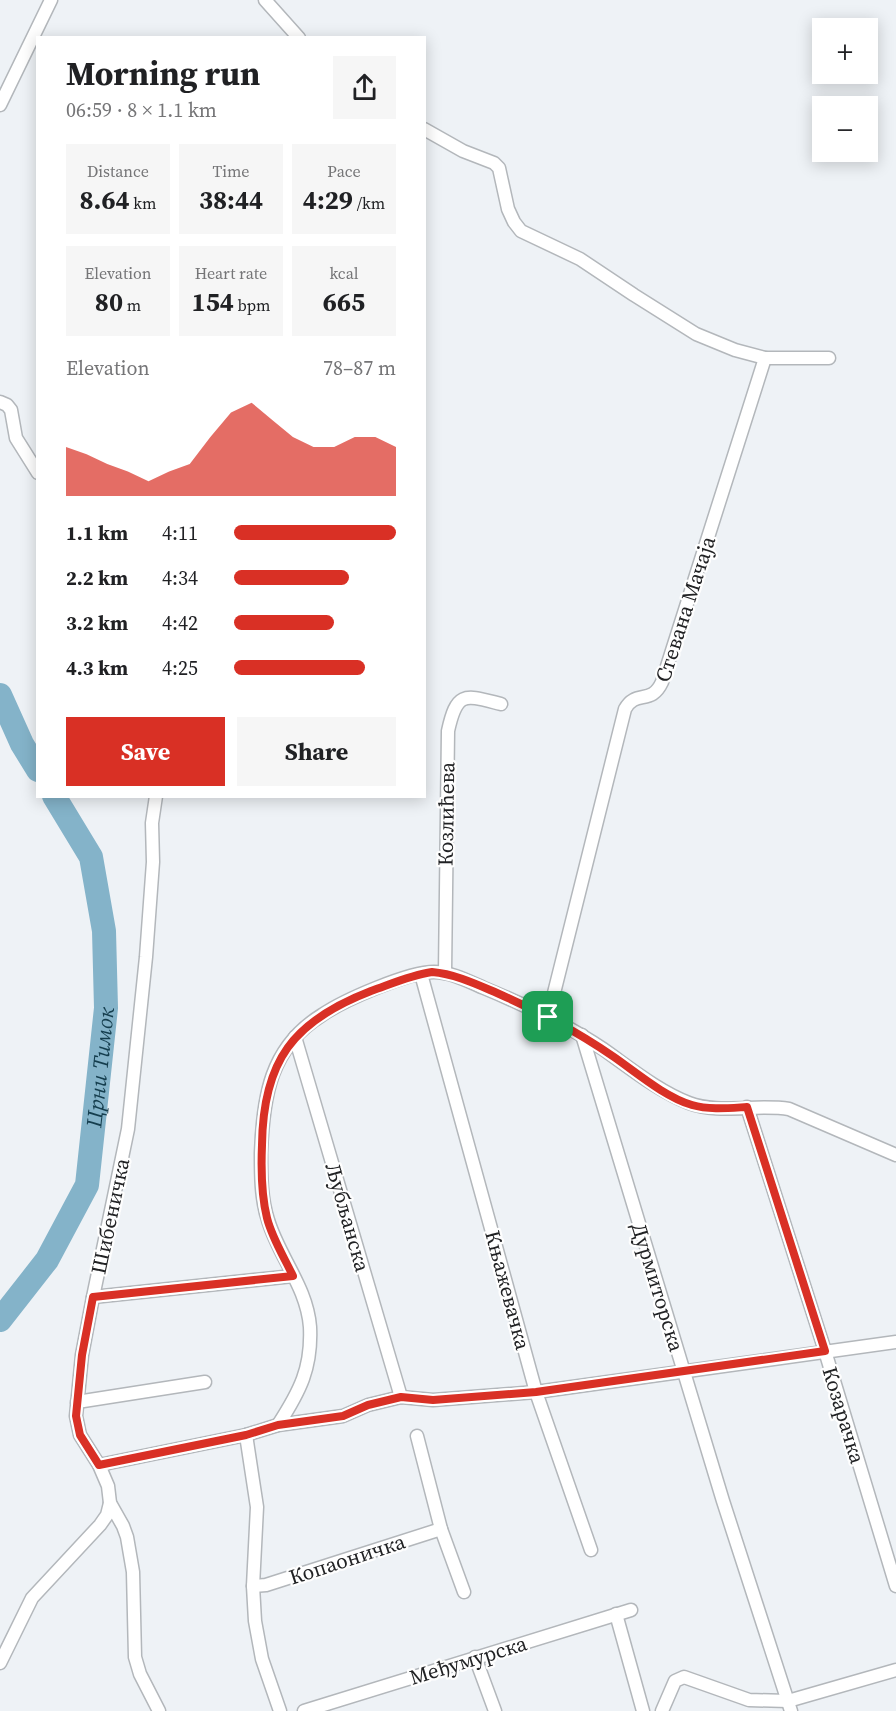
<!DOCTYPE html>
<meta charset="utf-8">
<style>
body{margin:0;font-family:"Source Serif 4",serif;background:#f6f6f6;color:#202124;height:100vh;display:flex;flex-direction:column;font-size:22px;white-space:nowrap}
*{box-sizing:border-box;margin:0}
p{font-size:20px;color:#757577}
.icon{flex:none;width:33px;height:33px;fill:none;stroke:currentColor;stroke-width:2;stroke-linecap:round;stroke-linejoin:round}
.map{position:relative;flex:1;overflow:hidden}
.drawer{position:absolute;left:36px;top:36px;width:390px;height:762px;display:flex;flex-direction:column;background:#fff;border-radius:0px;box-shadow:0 3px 15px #0003}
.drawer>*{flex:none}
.buttons{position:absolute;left:812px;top:18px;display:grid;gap:12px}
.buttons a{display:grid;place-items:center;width:66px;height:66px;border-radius:0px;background:#fff;box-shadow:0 3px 15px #0003;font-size:30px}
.pin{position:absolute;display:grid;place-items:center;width:51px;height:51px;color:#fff;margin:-26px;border-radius:12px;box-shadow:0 3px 9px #0006}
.round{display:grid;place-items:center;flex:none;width:63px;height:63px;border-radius:0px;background:#f6f6f6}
.headline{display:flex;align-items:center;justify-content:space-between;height:102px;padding:0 30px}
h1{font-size:33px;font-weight:700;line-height:45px}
.metrics{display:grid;grid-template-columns:repeat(3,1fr);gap:9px;height:102px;padding:6px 30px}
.metrics div{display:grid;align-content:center;border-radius:0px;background:#f6f6f6;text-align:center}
.metrics b{font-size:26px;font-weight:700}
.metrics small{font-size:16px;font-weight:400}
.metrics p{font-size:16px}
.chart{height:168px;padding:12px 30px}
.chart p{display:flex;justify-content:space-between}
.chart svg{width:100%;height:108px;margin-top:6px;fill:#d93025;opacity:.7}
.primary-button{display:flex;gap:12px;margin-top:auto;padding:12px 30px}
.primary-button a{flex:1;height:69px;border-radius:0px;background:#d93025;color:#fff;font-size:24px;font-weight:700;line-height:69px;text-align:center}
.primary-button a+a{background:#f6f6f6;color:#202124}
ul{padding:0 30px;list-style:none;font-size:20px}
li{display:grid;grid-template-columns:96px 72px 1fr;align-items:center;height:45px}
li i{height:15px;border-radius:8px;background:#d93025}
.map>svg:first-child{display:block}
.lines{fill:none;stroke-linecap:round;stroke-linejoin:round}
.river{stroke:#84b3c9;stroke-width:24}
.minor-casing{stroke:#b3b7bb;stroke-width:15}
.minor{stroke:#fff;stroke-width:12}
.route-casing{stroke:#fff;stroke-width:12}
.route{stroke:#d93025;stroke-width:8}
.labels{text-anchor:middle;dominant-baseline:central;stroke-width:4.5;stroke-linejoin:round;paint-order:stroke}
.street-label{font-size:21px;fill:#212224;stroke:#fefefe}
.water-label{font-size:22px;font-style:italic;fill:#153e4e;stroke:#fefefe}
</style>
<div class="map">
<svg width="896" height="1711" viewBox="0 0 896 1711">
<rect width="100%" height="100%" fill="#eef2f6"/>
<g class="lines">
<g class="river">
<path d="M0,695L22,744L38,770"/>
<path id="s1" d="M0,1320L47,1260L87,1185L106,1008L104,931L91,857L54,796"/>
</g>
<g class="minor-casing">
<g id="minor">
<path d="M265,0L299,38"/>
<path d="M0,105L51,0"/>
<path d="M424,129L463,151L494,163L499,168L508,209L514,222L521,231L580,259L634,295L696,334L735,350L765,358H829"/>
<path d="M0,402L7,405L11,410L16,438L38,473"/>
<path d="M156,796L152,823L153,862L146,957L128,1129L93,1297L82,1355L76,1416L80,1435L99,1465L108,1486L110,1503L123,1526L127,1537L133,1572L135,1657L140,1674L159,1711"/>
<path d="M445,973L448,731C457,690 465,695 501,704"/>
<path d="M421,974L536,1392L591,1550"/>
<path d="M548,1017L625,709C636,689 651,706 662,682L765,358"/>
<path d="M582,1035L723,1501L791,1711"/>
<path d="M295,1037L401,1397"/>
<path d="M747,1107L825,1351L896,1586"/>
<path d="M93,1297L293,1276"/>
<path d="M77,1402L205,1382"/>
<path d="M278,1425C300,1391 312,1368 310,1327C307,1287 279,1257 268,1220C261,1199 261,1175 261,1153C263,1097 270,1047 322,1015C344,1000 408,972 434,972C451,972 468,981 484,988C525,1005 566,1024 603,1049C630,1068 658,1091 689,1103C717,1114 758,1104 789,1109L896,1155"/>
<path d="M246,1435L257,1507L253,1586L255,1621L262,1659L280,1711"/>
<path d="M417,1436L441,1529L464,1592"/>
<path d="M99,1465L246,1435L278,1425L343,1416L368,1405L401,1397L433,1400L536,1392L896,1342"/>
<path d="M253,1586L266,1585L441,1529"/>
<path d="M616,1614L643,1711"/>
<path d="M475,1657L495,1711"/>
<path d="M0,1663L32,1598L100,1525L107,1515L110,1503"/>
<path d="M304,1711L631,1610"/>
<path d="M662,1711L675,1681L684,1677L749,1700L788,1701L896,1670"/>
</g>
</g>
<use href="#minor" class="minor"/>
</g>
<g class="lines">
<g class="route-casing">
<path id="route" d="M432,972C455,974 476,984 497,993C539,1012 575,1030 614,1057C637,1073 665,1097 692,1105C709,1110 729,1108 747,1107L825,1351L536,1392L433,1400L401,1397L368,1405L343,1416L278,1425L246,1435L99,1465L80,1435L76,1416L82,1355L93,1297L293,1276C284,1257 272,1238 267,1218C261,1194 261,1169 262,1145C263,1061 293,1021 371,991C391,984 411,975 432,972Z"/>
</g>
<use href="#route" class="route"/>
</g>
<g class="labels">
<g class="street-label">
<text transform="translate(685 609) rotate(-72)">Стевана Мачаја</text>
<text transform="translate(446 814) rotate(-89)">Козлићева</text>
<text transform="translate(110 1216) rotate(-78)">Шибеничка</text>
<text transform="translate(348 1217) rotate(74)">Љубљанска</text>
<text transform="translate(658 1287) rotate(73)">Дурмиторска</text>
<text transform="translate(508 1290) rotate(75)">Књажевачка</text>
<text transform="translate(844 1415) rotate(73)">Козарачка</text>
<text transform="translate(347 1559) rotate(-18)">Копаоничка</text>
<text transform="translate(468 1660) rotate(-17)">Међумурска</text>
</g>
<g class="water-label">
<text stroke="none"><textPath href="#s1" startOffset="280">Црни Тимок</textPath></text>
</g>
</g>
</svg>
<div class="buttons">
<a>+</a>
<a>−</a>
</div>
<div class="pin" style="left:548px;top:1017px;background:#1e9e55"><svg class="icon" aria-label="arrive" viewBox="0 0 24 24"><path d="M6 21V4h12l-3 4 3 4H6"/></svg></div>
<section class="drawer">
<div class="headline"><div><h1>Morning run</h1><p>06:59 · 8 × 1.1 km</p></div><a class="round"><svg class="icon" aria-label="share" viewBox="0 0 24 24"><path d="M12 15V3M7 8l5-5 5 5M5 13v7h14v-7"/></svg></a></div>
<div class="metrics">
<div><p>Distance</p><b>8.64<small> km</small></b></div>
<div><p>Time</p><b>38:44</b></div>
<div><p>Pace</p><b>4:29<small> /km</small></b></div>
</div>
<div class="metrics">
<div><p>Elevation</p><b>80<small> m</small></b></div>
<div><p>Heart rate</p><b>154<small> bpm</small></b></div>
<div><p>kcal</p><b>665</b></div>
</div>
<div class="chart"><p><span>Elevation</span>78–87 m</p>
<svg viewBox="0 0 160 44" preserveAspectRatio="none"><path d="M0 44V24L10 27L20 31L30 34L40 38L50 34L60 31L70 20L80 10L90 6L100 13L110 20L120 24L130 24L140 20L150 20L160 24V44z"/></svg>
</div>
<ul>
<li><b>1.1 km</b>4:11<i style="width:100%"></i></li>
<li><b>2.2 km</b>4:34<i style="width:71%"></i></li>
<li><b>3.2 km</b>4:42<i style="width:62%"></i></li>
<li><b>4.3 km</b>4:25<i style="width:81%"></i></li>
</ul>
<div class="primary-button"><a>Save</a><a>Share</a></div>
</section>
</div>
